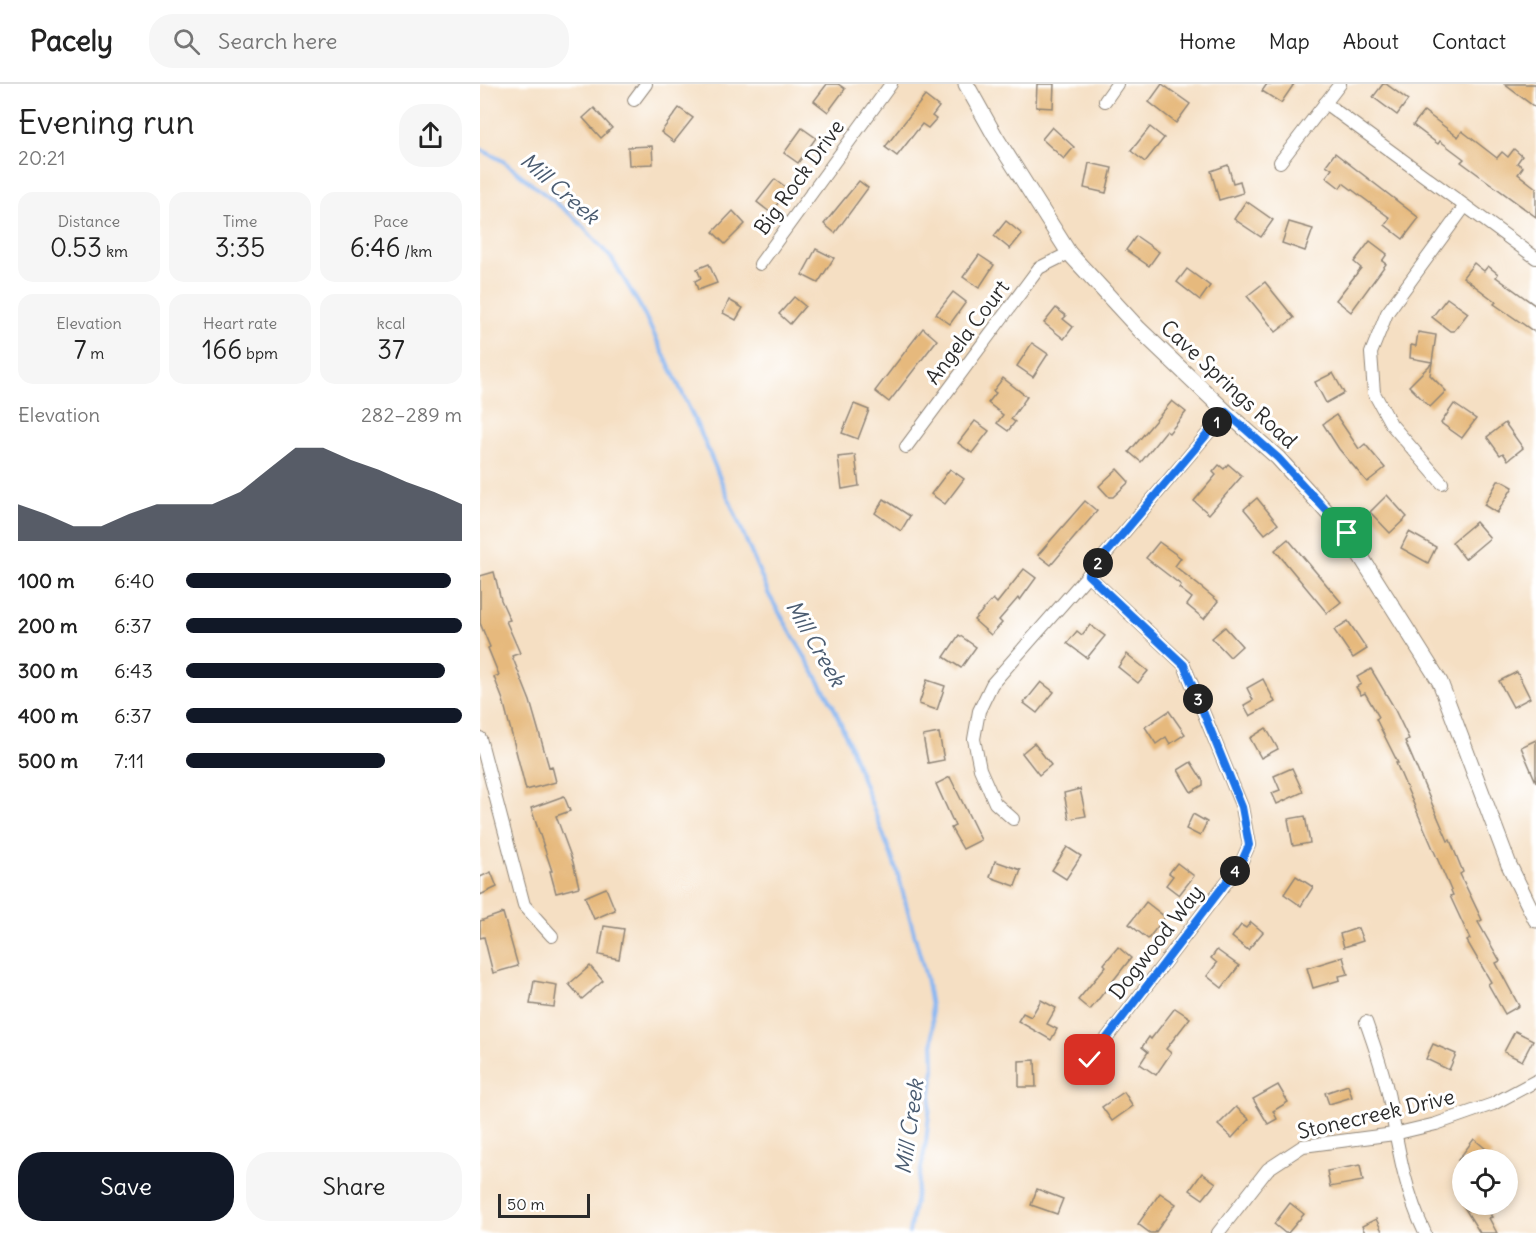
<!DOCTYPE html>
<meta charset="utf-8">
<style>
body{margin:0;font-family:Delius,sans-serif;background:#f6f6f6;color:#222;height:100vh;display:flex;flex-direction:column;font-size:22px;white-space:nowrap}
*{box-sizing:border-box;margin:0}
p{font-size:20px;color:#767676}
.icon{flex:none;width:33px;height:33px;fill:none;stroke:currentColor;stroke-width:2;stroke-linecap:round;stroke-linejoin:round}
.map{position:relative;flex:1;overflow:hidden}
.details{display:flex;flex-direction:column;background:#fff;width:480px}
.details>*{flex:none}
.buttons{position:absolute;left:972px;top:1065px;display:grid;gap:12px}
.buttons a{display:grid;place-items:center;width:66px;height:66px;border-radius:50%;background:#fff;box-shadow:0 3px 9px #0003;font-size:30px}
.scale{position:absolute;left:18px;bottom:15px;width:92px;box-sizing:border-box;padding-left:6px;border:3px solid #2b2b2b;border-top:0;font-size:16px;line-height:21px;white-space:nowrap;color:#2b2b2b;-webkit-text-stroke:4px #fff;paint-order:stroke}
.pin{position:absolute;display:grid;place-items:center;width:51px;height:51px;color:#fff;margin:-26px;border-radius:12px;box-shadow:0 3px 9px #0006}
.km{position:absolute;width:30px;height:30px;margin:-15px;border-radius:50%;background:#222;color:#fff;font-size:16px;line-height:30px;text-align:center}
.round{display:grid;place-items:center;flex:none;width:63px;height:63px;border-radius:24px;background:#f6f6f6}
.overview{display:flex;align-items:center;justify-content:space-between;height:102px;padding:0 18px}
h1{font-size:33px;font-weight:600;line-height:45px}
.figures{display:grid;grid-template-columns:repeat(3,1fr);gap:9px;height:102px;padding:6px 18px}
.figures div{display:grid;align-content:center;border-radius:15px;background:#f6f6f6;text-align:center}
.figures b{font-size:26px;font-weight:600}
.figures small{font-size:16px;font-weight:400}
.figures p{font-size:16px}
.chart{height:168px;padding:12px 18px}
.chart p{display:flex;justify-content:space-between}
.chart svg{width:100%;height:108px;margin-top:6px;fill:#111827;opacity:.7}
.primary-button{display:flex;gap:12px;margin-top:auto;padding:12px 18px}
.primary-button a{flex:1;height:69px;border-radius:24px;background:#111827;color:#fff;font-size:24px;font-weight:600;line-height:69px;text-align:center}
.primary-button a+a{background:#f6f6f6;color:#222}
ul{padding:0 18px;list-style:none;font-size:20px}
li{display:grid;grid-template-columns:96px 72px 1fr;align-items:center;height:45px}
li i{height:15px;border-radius:8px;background:#111827}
header{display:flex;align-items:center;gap:36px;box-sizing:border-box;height:84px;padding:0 30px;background:#fff;border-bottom:2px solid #e0e0e0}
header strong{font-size:28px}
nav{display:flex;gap:33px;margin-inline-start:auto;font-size:21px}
.search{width:420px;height:54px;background:#f6f6f6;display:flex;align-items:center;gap:15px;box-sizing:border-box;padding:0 21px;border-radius:24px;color:#767676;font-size:22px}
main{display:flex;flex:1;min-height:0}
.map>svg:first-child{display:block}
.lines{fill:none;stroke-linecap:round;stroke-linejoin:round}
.stream{stroke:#86b6f2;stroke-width:4}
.building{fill:#e6b97d}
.minor-casing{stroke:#908577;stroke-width:14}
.tertiary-casing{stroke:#908577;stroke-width:17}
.minor{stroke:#fff;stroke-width:12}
.tertiary{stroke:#fff;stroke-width:15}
.route-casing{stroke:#fff;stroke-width:12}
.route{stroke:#1a73e8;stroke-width:8}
.labels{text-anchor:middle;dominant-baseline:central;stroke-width:6;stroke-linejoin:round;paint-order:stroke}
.street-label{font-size:21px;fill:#2b2b2b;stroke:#fff}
.water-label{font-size:22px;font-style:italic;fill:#4b5c71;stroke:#fff}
</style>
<header>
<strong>Pacely</strong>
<div class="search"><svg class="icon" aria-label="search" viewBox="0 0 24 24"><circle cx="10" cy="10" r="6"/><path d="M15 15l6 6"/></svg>Search here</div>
<nav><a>Home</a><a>Map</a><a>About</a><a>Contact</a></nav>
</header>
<main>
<section class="details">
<div class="overview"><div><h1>Evening run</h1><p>20:21</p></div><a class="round"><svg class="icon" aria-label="share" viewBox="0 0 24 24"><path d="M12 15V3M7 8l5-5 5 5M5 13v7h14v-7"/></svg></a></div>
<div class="figures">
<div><p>Distance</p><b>0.53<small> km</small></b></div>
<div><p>Time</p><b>3:35</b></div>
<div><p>Pace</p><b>6:46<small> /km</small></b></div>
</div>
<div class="figures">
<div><p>Elevation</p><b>7<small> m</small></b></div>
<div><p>Heart rate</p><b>166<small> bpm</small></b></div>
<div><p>kcal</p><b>37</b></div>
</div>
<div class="chart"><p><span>Elevation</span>282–289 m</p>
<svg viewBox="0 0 160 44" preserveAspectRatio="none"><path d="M0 44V29L10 33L20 38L30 38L40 33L50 29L60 29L70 29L80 24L90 15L100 6L110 6L120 11L130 15L140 20L150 24L160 29V44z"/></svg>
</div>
<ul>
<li><b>100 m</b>6:40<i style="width:96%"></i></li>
<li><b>200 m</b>6:37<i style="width:100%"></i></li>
<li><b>300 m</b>6:43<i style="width:94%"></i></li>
<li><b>400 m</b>6:37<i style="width:100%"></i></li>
<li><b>500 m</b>7:11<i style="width:72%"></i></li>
</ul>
<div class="primary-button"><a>Save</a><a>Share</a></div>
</section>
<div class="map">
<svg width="1056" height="1149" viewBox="0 0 1056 1149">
<rect width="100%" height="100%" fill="#fff"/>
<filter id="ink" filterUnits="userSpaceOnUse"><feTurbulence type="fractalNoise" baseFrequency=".0167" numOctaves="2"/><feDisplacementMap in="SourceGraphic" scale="12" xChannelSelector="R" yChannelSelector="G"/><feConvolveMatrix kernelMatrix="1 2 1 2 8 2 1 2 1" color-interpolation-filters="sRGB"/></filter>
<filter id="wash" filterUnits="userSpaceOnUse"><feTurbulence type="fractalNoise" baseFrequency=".008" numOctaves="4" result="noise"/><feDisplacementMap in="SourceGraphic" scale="24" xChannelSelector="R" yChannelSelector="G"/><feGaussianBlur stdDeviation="1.35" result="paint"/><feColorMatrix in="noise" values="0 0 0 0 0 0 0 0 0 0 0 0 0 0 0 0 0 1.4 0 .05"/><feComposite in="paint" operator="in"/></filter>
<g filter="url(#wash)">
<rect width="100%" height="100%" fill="#f5dfc3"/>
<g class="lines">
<path class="stream" d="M0,65L23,77L95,134L132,175L160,222L193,289L224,356L289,511L353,621L368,657L417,787L446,893L452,929L454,985L446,1058L429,1149"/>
</g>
<g id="blocks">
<g class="building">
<path d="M347,0H358L365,5L348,28L334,17Z"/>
<path d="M557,0H574L573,24L556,23Z"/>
<path d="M682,0L710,20L696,39L669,18Z"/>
<path d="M787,0H814L801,19L782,7Z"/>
<path d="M903,0H906L928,16L917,31L893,13Z"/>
<path d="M1024,0H1056V24Z"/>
<path d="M445,12L459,23L452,32L456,35L448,44L442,40L417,72L405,63Z"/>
<path d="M114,24L132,44L121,54L103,34Z"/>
<path d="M199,24L213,34L194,58L181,48Z"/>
<path d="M944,27L978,53L982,47L1017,74L1022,68L1028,73L1034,65L1042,72L1037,79L1043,83L1038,90L1056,104V133L981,78L984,75L960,57L958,60L933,41Z"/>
<path d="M572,43L594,63L584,75L562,55Z"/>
<path d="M670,43L684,54L665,78L651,67Z"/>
<path d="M322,44L336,54L318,79L304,69Z"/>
<path d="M172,62L173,80L149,81L148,63Z"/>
<path d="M855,69L939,134L923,155L905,141L910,134L863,99L860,104L846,93L852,85L846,81Z"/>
<path d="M609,79L632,84L626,109L604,104Z"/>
<path d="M748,81L753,99L760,97L763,109L739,116L731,87Z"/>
<path d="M295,95L308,105L291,129L277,118Z"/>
<path d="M379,97L388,104L355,149L344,140Z"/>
<path d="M766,117L793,136L781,153L754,135Z"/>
<path d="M253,127L265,140L245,160L233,148Z"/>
<path d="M526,137L542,150L530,165L514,152Z"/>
<path d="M809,138L833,145L825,167L802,159Z"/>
<path d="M656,152L679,168L669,182L646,166Z"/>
<path d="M890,157L907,170L902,177L906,180L871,228L856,216L881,184L874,178Z"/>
<path d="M336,165L354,174L338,199L322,191Z"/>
<path d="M499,171L514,181L499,204L483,193Z"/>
<path d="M994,179L1004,187L1008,182L1018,190L1016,193L1056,222V249L1014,220L1016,218L983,193Z"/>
<path d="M229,180L237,199L218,206L215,197L221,194L217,185Z"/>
<path d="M707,185L730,202L720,216L697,198Z"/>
<path d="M785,198L814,234L796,248L767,212Z"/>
<path d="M473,208L486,218L470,240L456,230Z"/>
<path d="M314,213L325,222L310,240L299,230Z"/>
<path d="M967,214L988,229L974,247H970L952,233Z"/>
<path d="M249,216L263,224L256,236L243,229Z"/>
<path d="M576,224L586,232L583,235L593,243L584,255L564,239Z"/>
<path d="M443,244L457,256L409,318L395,307Z"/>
<path d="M938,248L956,251L952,278L930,274L931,261L936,262Z"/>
<path d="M552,259L568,270L553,293L537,282Z"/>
<path d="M952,279L950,291L966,307L950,323L929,302Z"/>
<path d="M853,289L864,309L846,319L835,298Z"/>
<path d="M523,294L547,313L531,335L535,338L528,347L517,339L523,331L508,319L516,309L513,307Z"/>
<path d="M692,317L706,328L689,349L686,347L661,378L649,368Z"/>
<path d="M374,320L389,326L378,355L362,349Z"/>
<path d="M974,320L996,335L982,354L961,339Z"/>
<path d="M856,331L879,365L885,360L905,384L887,398L859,365L843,340Z"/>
<path d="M495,337L509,347L492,369L478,359Z"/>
<path d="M1025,339L1043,364L1028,376L1023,369L1020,371L1007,353Z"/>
<path d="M375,371L379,402L362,405L358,373Z"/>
<path d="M748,380L762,392L729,430L714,417L736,391L733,388L739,381L744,385Z"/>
<path d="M470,385L484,395L465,420L451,410Z"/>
<path d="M637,385L649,398L633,413H629L619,402Z"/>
<path d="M1018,397H1022L1033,403L1017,429L1004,421Z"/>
<path d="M907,411L927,433L910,449L890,428Z"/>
<path d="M777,414L798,440L785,450L764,425Z"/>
<path d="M404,415L430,432L421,447L395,429Z"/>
<path d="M605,417L617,427L571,481L558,471Z"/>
<path d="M996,438L1010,454L985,475L972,458Z"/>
<path d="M929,448L956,463L948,479L921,464Z"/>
<path d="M808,455L861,518L847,529L795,466Z"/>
<path d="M679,458L701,474L695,482L738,517L724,535L707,521L712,514L699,504L701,501L666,474Z"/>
<path d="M544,485L556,494L540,516L538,514L519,536L522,539L511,551L494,536L513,515L517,519Z"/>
<path d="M14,488L21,516L30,536L26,537L40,569L32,572L50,617L69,683L72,682L76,698L46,706L23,616L14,593L19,591L8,564L10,563L0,539V492Z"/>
<path d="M868,537L887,565L873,574L854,546Z"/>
<path d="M610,541L625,552L607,574L587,559L597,547L602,551Z"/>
<path d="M745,543L762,562L750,573L732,554Z"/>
<path d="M479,551L496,563L481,584L464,573Z"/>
<path d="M647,570L668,587L658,599L638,583Z"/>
<path d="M891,585L912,620L929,655L925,657L968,757L970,756L983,788L980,790L1002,836L998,838L1020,877L1016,879L1039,922L1025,930L1008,900L1011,898L987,857L990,855L970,812L973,811L916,679H918L896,635L899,633L885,609L881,611L876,603L881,600L877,593Z"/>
<path d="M1037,588L1050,614L1033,623L1019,597Z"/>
<path d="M783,595L795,618L770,632L764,621L773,616L767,604Z"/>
<path d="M447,596L465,602L457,626L439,620Z"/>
<path d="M561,598L574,608L557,629L544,619Z"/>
<path d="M689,627L705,650L690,660L686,653L676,660L665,643Z"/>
<path d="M786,644L798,665L781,674L770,654Z"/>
<path d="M459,649L464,676L448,679L443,652Z"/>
<path d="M1056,656V698L1041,663Z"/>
<path d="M554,659L571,681L559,691L542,669Z"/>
<path d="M711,678L723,697V701L711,708L698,686Z"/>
<path d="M812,684L823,708L797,720L792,709L800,706L794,692Z"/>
<path d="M470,693L501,756L483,765L471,744L475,742L456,700Z"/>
<path d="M600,705L606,732L589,735L584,709Z"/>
<path d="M84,712L90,727L76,732L93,778L99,803L76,809L70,787H72L51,724Z"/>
<path d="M713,730L727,738L720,752L706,745Z"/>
<path d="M825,732L830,759L813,762L808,735Z"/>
<path d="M587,763L601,772L586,795L572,786Z"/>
<path d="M515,777L541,786L535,802L510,793Z"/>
<path d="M697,779L714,792L699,811L686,801L693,792L689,789Z"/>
<path d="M11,788L17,803L0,811V793Z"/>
<path d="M816,792L833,803L821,822L804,810Z"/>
<path d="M126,804L135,826L114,835L105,813Z"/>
<path d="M666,818L685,833L668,855L649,840Z"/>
<path d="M23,829L38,882L13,889L4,853L0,854V837Z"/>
<path d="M771,838L783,848L768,866L752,853L761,841L766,844Z"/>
<path d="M124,842L144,845L139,875L119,871Z"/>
<path d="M878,844L883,857L864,863L860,850Z"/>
<path d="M638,863L651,874L610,926L598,916L626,882L624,880Z"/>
<path d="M737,866L759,882L742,904L727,892L737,879L731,874Z"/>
<path d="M863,873L868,890L859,892L860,896L833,904L827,884Z"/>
<path d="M110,882L123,897L102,915L89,900Z"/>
<path d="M54,897L77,901L74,923L50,920Z"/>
<path d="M561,916L576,924L567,940L577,945L571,956L538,937L543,929L551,933Z"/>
<path d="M695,924L710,934L686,965L691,969L676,991L660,980L668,968L662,963L669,953L671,955Z"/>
<path d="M1035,947L1053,956L1042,977L1024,968Z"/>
<path d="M953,960L976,970L969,986L946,975Z"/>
<path d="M555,976L556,1003H539V977Z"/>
<path d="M798,1001L808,1018L793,1027L797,1035L788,1040L773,1015Z"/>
<path d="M868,1001L872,1013L849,1020L845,1009Z"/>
<path d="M644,1008L653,1022L632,1037L622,1023Z"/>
<path d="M756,1023L769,1035L752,1054L738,1041Z"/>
<path d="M994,1055L1012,1070L1007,1076H978Z"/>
<path d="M880,1081L883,1097L850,1103L847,1087Z"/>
<path d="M722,1089L736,1099L723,1115L710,1106Z"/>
<path d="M557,1105L583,1115L577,1130L551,1121Z"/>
<path d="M680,1109L696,1120L675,1149H670L658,1140Z"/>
<path d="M810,1119L824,1130L808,1149H805L794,1140Z"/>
<path d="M982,1120H1004L1012,1133L1009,1134L1017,1149H1000Z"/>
<path d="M896,1135L903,1149H885L882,1142Z"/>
</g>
</g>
</g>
<g filter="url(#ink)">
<use href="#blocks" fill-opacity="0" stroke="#908577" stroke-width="1.5"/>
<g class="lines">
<g class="minor-casing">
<g id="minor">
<path d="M154,16L166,0"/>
<path d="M625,17L637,0"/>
<path d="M845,19L1056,174"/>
<path d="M800,78L860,0"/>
<path d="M280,180L411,0"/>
<path d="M426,363L559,184L589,169"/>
<path d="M962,399L911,340L894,309L891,269L907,229L985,122"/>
<path d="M608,491L704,581L762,723L769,761L761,779L610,976"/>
<path d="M0,654L44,821L72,852"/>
<path d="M533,735L515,719L500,685L494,655L499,627L512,600L608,491L746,328"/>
<path d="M886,938C895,964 905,991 910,1019C918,1063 925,1108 945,1149"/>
<path d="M738,1149L788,1085L823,1062L914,1050L956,1040L1013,1020L1056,997"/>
</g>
</g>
<g class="tertiary-casing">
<path id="tertiary" d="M486,0L515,52L589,169L659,245L746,328L798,374L866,449L960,598L1029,781L1056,836"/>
</g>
<use href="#minor" class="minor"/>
<use href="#tertiary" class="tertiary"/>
</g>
</g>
<g class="lines" filter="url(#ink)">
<g class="route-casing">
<path id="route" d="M610,976L761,779L769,761L762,723L704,581L608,491L746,328L798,374L867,449"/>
</g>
<use href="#route" class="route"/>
</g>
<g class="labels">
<g class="street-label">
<text transform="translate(319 93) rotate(-54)">Big Rock Drive</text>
<text transform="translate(487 248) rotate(-53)">Angela Court</text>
<text transform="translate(749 300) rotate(43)">Cave Springs Road</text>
<text transform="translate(676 858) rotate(-52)">Dogwood Way</text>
<text transform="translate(896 1030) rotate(-13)">Stonecreek Drive</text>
</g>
<g class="water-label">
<text transform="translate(80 104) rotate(41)">Mill Creek</text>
<text transform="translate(336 559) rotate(60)">Mill Creek</text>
<text transform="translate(429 1043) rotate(-82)">Mill Creek</text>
</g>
</g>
</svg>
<div class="buttons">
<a><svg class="icon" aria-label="locate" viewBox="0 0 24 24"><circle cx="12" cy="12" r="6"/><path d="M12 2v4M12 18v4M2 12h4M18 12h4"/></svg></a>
</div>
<div class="scale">50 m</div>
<div class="pin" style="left:867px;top:449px;background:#1e9e55"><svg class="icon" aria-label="arrive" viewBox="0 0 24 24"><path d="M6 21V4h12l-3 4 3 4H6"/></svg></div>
<div class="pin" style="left:610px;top:976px;background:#d93025"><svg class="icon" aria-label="check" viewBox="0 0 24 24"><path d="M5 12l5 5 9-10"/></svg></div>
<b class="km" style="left:737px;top:338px">1</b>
<b class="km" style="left:618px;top:479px">2</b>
<b class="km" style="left:718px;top:615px">3</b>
<b class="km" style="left:755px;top:787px">4</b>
</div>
</main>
